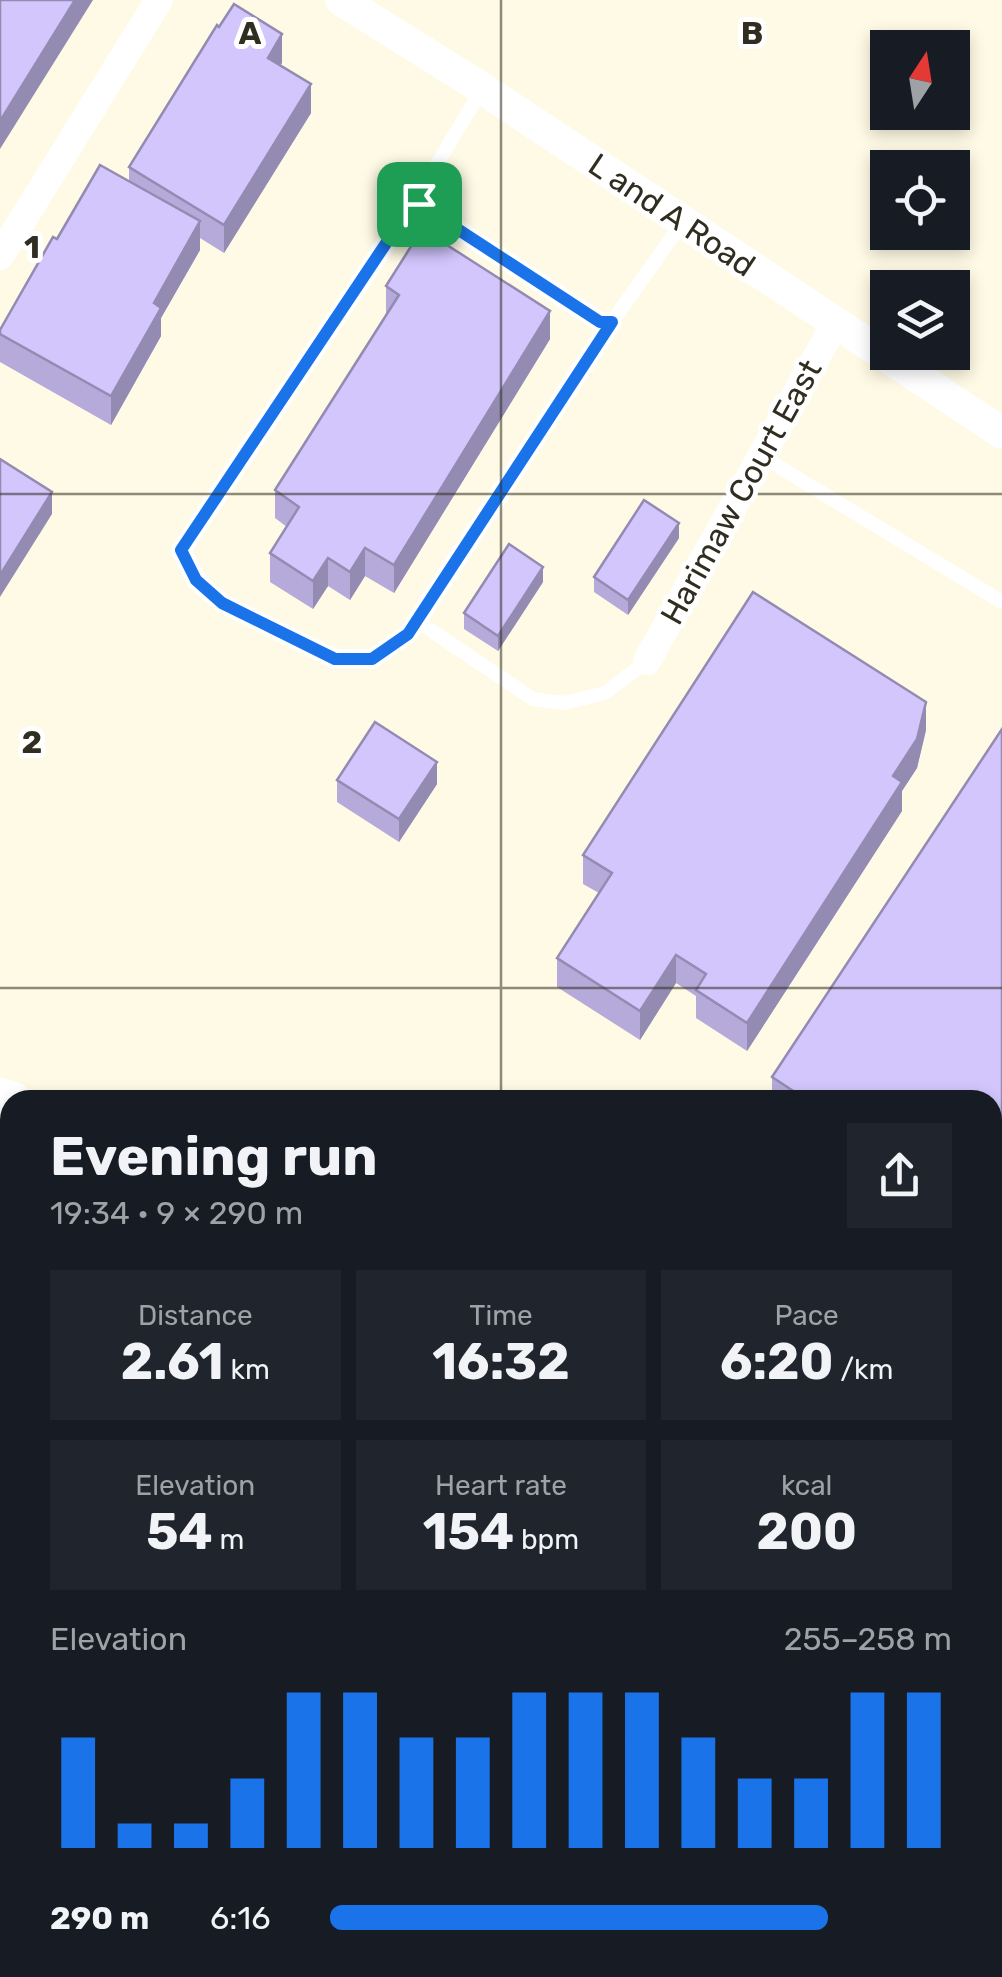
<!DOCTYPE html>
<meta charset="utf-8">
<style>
body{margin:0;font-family:Rubik,sans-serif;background:#20242c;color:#f1f3f6;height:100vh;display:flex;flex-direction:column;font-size:38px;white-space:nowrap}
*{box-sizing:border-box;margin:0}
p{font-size:32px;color:#9ea1a6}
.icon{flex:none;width:55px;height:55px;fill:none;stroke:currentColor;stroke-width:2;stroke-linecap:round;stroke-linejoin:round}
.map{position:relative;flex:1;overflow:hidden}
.details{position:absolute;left:0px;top:1090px;width:1002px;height:888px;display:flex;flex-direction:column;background:#171b24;border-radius:30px 30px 0 0;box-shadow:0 5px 15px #0003}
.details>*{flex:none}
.needle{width:65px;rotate:12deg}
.tools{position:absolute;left:870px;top:30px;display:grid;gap:20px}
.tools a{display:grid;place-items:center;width:100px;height:100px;border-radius:0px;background:#171b24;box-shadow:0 5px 15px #0003;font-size:50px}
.pin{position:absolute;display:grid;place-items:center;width:85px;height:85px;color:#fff;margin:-42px;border-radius:20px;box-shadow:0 5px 15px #0006}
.round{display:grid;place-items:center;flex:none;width:105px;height:105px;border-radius:0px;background:#20242c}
.headline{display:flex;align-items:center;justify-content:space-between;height:170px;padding:0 50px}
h1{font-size:55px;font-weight:700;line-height:75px}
.stats{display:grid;grid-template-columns:repeat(3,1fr);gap:15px;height:170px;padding:10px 50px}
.stats div{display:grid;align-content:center;border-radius:0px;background:#20242c;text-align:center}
.stats b{font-size:50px;font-weight:700}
.stats small{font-size:28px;font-weight:400}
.stats p{font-size:28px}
.chart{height:280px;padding:20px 50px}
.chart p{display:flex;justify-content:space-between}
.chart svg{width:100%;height:180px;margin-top:10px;stroke:#1a73e8;stroke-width:6}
ul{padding:0 50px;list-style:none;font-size:32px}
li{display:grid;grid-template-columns:160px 120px 1fr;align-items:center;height:75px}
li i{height:25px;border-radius:12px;background:#1a73e8}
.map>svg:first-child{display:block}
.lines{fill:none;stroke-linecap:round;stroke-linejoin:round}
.service{stroke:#fff;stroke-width:14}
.minor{stroke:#fff;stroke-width:28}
.tertiary{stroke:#fff;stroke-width:32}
.motorway{stroke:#fff;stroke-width:48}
.rail-casing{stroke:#999685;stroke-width:11}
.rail{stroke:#fff;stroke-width:8;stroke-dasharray:22;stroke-linecap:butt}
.wall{fill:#b5aada}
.shaded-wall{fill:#938bb1}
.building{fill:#d2c6fd;stroke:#938bb1;stroke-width:2.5}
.route-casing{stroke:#fff;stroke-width:20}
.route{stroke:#1a73e8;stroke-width:12}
.grid{fill:none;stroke:#302e20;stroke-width:2.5;stroke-opacity:0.55}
.labels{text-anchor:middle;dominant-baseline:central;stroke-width:10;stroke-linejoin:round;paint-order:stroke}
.street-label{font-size:32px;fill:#302e20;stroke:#fff}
.grid-label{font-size:32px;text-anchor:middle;font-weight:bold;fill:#302e20;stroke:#fff;stroke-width:10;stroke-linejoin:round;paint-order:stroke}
</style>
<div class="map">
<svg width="1002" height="1977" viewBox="0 0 1002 1977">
<rect width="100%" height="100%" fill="#fefae5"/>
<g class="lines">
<g class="service">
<path d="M482,89L417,197L419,204L600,322H612L682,223"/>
<path d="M417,197L181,551L196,580L223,603L335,659H372L408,634L612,322"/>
<path d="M761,456L1002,602"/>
<path d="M417,621L533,699L565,703L605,693L647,661"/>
<path d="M0,1262L10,1266"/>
</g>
<g class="minor">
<path d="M0,256L159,0"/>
<path d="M647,661L835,324"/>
</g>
<path class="tertiary" d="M341,0L480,87L1002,433"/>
<g class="motorway">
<path d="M0,1102L10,1105"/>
<path d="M0,1147L10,1150"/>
<path d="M0,1199L10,1202"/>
<path d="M992,1316L1002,1317"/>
<path d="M992,1388L1002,1390"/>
<path d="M992,1448L1002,1450"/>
</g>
<g class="rail-casing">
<g id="rail">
<path d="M0,1386L10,1389"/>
<path d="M992,1675L1002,1678"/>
</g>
</g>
<use href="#rail" class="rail"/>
</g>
<g class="wall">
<path d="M282,63L280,66L311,113L224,253L200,238V250L161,318V336L111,425L0,362V330L57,239L129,181V167Z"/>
<path d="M386,286L550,339L394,593L365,576L350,600L328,586L313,609L270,582V553L287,527L275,518V490L386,315Z"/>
<path d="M679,538L628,615L594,592V577Z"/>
<path d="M543,582L498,651L464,629V613Z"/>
<path d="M1002,729V1232L992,1246V1100H772V1077Z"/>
<path d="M926,730L917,768L902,791V811L747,1051L696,1018V996L676,983L640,1040L557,987V958L599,893L583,884V855Z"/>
<path d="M337,780L437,784L399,842L337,802Z"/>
</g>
<g class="shaded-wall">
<path d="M75,0H93L0,149V121Z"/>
<path d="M282,34V63L268,86V58Z"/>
<path d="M311,84V113L224,253V225Z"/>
<path d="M200,221V250L161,318V336L111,425V396L154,303Z"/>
<path d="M550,311V339L394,593V565Z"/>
<path d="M52,492V514L0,597V575Z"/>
<path d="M679,523V538L628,615V600Z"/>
<path d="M365,548V576L350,600V572Z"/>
<path d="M328,558V586L313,609V581Z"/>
<path d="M543,567V582L498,651V636Z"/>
<path d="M926,702V730L917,768L902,791V811L747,1051V1023L893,776Z"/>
<path d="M437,762V784L399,842V819Z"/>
<path d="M676,955V983L640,1040V1011Z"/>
<path d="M1002,1203V1232L992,1246V1218Z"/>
</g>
<g class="building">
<path d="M0,0H75L0,121Z"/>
<path d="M234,4L282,34L268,58L311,84L224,225L129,167L217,25L219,27Z"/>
<path d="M100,165L200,221L154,303L161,308L111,396L0,334V330L53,237L57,239Z"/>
<path d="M422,229L550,311L394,565L365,548L350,572L328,558L313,581L270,553L299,507L275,490L399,295L386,286Z"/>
<path d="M0,459L52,492L0,575Z"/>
<path d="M644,500L679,523L628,600L594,577Z"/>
<path d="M509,544L543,567L498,636L464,613Z"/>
<path d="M753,592L926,702L917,739L893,776L902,782L747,1023L696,990L706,974L676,955L640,1011L557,958L612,873L583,855Z"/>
<path d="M375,722L437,762L399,819L337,780Z"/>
<path d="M1002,729V1203L992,1218V1100H807L772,1077Z"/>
</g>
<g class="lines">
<g class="route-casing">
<path id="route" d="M417,197L419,204L600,322H612L408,634L372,659H335L222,603L196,580L181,550Z"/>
</g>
<use href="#route" class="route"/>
</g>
<path class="grid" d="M501,0V1100M0,494H1002M0,988H1002M0,1483H10M992,1483H1002M501,1968V1977"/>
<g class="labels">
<g class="street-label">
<text transform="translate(672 215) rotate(34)">L and A Road</text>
<text transform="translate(741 492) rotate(-61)">Harimaw Court East</text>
</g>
</g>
<g class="grid-label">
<text x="250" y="44">A</text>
<text x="752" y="44">B</text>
<text x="32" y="258">1</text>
<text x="32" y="753">2</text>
</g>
</svg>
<div class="tools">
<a><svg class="needle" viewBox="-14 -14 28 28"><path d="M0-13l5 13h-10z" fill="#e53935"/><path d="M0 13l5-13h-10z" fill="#9ea1a6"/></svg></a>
<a><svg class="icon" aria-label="locate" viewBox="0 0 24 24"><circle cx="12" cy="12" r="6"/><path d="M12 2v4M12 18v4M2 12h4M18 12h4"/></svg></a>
<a><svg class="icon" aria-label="layers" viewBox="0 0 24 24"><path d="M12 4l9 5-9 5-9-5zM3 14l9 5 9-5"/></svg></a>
</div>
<div class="pin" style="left:419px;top:204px;background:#1e9e55"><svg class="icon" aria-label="arrive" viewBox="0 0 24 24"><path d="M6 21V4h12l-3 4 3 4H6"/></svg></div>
<section class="details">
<div class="headline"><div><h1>Evening run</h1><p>19:34 · 9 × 290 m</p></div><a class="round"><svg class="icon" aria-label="share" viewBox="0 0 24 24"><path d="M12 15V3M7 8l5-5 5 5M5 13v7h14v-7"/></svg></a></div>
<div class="stats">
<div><p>Distance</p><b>2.61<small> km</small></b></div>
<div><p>Time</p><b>16:32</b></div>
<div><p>Pace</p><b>6:20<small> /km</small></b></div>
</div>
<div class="stats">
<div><p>Elevation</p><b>54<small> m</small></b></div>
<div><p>Heart rate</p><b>154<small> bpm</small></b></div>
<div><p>kcal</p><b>200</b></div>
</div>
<div class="chart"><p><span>Elevation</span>255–258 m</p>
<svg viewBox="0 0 160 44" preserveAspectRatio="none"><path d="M5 44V17M15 44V38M25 44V38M35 44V27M45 44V6M55 44V6M65 44V17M75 44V17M85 44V6M95 44V6M105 44V6M115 44V17M125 44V27M135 44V27M145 44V6M155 44V6"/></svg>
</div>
<ul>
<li><b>290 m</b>6:16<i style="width:80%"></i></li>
</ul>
</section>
</div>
